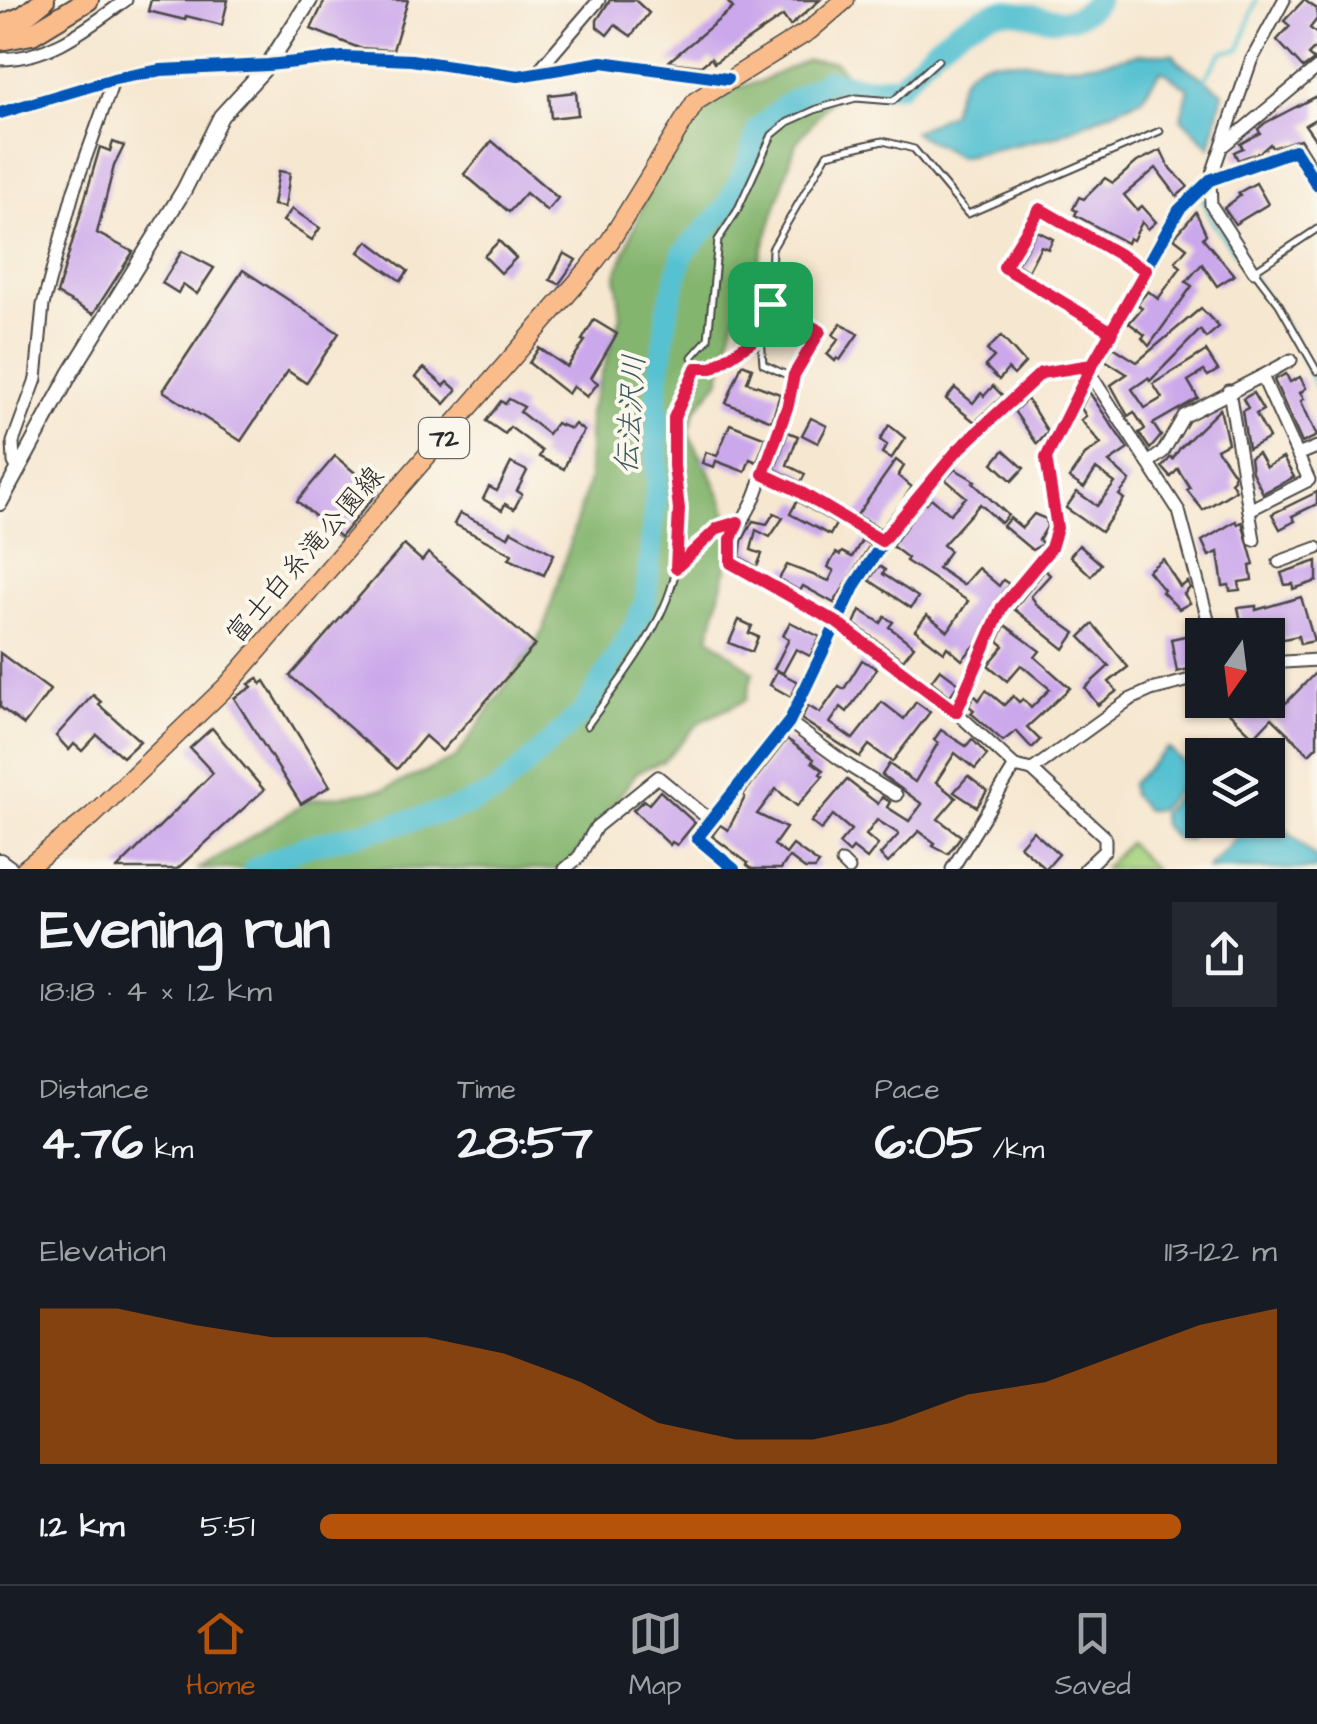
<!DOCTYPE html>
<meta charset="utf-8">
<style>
body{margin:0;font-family:"Architects Daughter","Klee One",sans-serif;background:#242831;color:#f1f3f6;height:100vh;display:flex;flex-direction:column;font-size:38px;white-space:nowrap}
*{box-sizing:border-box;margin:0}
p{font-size:32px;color:#9ea1a6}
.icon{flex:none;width:55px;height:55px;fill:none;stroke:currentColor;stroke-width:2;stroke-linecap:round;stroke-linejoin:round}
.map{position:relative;height:869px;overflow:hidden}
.sheet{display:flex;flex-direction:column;background:#171b24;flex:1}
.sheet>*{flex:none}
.needle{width:65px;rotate:194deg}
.controls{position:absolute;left:1185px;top:618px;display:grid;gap:20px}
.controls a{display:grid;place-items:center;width:100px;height:100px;border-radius:0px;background:#171b24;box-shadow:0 2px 8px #0004;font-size:50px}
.pin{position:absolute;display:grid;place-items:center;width:85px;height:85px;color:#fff;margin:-42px;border-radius:20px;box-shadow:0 5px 15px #0006}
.round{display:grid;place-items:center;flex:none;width:105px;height:105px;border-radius:0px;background:#242831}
.head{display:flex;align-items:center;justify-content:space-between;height:170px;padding:0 40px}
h1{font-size:55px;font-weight:800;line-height:75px}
.figures{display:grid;grid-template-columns:repeat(3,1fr);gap:15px;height:170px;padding:10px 40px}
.figures div{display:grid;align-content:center}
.figures b{font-size:50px;font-weight:800}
.figures small{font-size:28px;font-weight:400}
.figures p{font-size:28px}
.chart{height:280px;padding:20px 40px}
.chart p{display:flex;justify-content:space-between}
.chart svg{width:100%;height:180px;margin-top:10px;fill:#b45309;opacity:.7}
ul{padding:0 40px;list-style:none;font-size:32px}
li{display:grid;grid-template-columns:160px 120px 1fr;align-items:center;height:75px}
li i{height:25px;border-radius:12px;background:#b45309}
.dock{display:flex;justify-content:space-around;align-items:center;height:140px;border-top:2px solid #363941;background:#171b24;font-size:28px;color:#9ea1a6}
.dock a{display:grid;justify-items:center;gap:5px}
.dock .on{color:#b45309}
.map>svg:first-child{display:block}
.green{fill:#a6d380;stroke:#687f56;stroke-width:2.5}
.forest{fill:#84b56e;stroke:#58704c;stroke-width:2.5}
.water{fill:#56c1d1;stroke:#40767e;stroke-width:2.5}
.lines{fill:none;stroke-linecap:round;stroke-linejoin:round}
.stream{stroke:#56c1d1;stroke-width:4}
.river{stroke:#56c1d1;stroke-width:22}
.building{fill:#cba7eb}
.service-casing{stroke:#494744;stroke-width:9}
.minor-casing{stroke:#494744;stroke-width:15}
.tertiary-casing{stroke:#494744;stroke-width:18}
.primary-casing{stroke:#494744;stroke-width:21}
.motorway-casing{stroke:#494744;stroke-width:24}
.service{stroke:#fff;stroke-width:5}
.minor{stroke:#fff;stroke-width:11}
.tertiary{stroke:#fff;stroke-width:14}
.primary{stroke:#fabc8b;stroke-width:18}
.motorway{stroke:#fabc8b;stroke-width:20}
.cycleway-casing{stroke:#fbf7ec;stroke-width:19}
.cycleway{stroke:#0057b8;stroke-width:12}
.route-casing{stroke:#fff;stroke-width:20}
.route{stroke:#e11d48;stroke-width:12}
.labels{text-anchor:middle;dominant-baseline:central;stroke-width:8;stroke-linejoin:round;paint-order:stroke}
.shield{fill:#fbf7ec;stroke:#696865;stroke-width:2.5}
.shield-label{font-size:25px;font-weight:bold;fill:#2b2b2b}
.street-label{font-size:28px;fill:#2b2b2b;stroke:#fbf7ec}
.water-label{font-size:30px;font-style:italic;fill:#38585d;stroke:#fbf7ec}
</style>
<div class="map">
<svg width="1317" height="869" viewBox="0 0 1317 869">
<rect width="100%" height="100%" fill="#fbf7ec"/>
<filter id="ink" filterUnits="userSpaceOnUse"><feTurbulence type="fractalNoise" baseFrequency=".01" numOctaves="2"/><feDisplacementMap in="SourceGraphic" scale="20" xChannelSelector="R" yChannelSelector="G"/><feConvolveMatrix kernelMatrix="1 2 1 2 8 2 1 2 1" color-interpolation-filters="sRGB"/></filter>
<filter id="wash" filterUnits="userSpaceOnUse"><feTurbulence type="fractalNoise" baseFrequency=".0048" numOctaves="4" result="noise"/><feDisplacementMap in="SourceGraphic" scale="40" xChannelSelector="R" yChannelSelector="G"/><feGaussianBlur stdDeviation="2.25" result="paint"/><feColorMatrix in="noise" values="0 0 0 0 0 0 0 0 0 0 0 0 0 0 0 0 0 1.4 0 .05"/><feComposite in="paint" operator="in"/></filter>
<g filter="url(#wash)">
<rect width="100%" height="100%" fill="#f6e7d0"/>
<path class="green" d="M1128,843L1154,869H1103Z"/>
<path class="forest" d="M806,60L834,61L844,72L839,90L796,143L752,283L735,318L719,381L695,411L688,433C702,459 718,484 726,512C737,550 717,600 709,637L753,672L746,700L701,721L664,761L637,772L573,859L562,869H199L310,800L385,789L456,758L543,631L589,480V412L621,316L616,276L661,155L717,93L759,82Z"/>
<g class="water">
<path d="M1137,54H1173L1179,62L1223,92L1210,147L1181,118L1189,89L1161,70L1141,99L1056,136L959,157L913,132L951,113C956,96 958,76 975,66C997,53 1036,65 1060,65C1086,66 1112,61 1137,54Z"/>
<path d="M1168,748L1194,773L1158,810H1146L1132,795L1131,784Z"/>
<path d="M1198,777L1202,781V820H1207L1188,839H1176L1162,824L1161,813Z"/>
<path d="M1271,816L1317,859V869H1207L1254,820L1265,821Z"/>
</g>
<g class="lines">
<g class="stream">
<path d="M1204,80L1222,52L1240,49L1256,0"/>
<path d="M1202,197L1212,221L1238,257"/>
<path d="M1249,273L1294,340L1317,389"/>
</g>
<path class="river" d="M254,869L300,848L453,810L497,792L584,711L636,624L646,599L657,480V390L668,308L683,253L725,209L748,163L758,129L785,105L827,80L865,87L900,85C927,54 953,26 993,13C1026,3 1063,41 1098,0"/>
</g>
<g id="blocks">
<g class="building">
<path d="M151,0H228L222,25L186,16L185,20L148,11Z"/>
<path d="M325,0H408L393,50L359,48L311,29Z"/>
<path d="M610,0H635L649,13L631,36L615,25L607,35L597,27V20Z"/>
<path d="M726,0H820L790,26L783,16L714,63L711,58L701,66L668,62L733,8Z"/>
<path d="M1304,0L1317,9V19L1310,28L1317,34V46L1308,55L1314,60L1303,68L1277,40L1290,26L1284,21Z"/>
<path d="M576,92L578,115L551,118L549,95Z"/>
<path d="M1317,96V118L1305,125L1317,142V166L1300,139L1272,148L1270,144L1261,152L1238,160L1234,152L1243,148L1240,144L1260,133L1258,129L1265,123Z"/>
<path d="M492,141L558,198L547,211L526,193L509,212L464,174Z"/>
<path d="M113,142L124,146L114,166L97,233L133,252L93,314L57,294L100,147L110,151Z"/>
<path d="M1161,150L1168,165L1188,187L1177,196L1156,168L1124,195L1137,210L1142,206L1156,222L1148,229L1142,222L1133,240L1129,238L1127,243L1075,215L1077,211L1073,209L1079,197L1084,199L1105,178L1113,183L1137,162Z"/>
<path d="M279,171L290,173L285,207L273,205Z"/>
<path d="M1256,183L1268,204L1235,224L1224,208L1240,196L1238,193Z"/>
<path d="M292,209L320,228L312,240L283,221Z"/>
<path d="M1196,212L1206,234L1203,238L1234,275L1217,286L1202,264L1186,282L1192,286L1149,346L1142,338L1145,335L1129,323L1142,308L1137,304L1148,291L1158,299L1181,267L1175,262L1187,248L1174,238Z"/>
<path d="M1037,231L1053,239L1048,249L1041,246L1028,271L1017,264Z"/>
<path d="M368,241L408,271L401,281L359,252Z"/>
<path d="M499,241L516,258L501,273L484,256Z"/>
<path d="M182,251L214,268L197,294L183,284L178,293L162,283Z"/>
<path d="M564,253L576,260L559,284L550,280Z"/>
<path d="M243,270L339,333L306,383L288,371L241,441L163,391Z"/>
<path d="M1201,308L1219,327L1206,338L1200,330L1150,381L1148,378L1132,389L1145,408L1162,398L1153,384L1206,351L1218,370L1208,376L1204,371L1188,381L1198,398L1153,424L1161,436L1150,449L1139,433L1145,429L1134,412L1128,416L1111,385L1127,374L1105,360L1113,347L1137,362Z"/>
<path d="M594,320L617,334L591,378L598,383L587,397L573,386L568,394L529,363L539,348L567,367L585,341L582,340Z"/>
<path d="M841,323L858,334L840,360L837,358L835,361L827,354L839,339L833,335Z"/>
<path d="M1001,336L1025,363L1014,375L1008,369L999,380L985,366L994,357L987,350Z"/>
<path d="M742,364L752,368L747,382L780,394L772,421L726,403Z"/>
<path d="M424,368L444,386L448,382L457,390L445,404L416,377Z"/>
<path d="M1286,374L1290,382L1300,377L1306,388L1300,393L1304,399L1301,401L1317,436L1302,443L1274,380Z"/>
<path d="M993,386L1003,396L975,422L946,399L955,388L973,403L981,393L984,396Z"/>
<path d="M1089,392L1128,449L1109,462L1130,481L1119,495L1124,499L1101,532L1066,508L1077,492L1097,506L1115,483L1096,469L1084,488L1069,478L1085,455L1101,444L1081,420L1086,416L1081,408Z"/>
<path d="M1253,393L1263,410L1256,414L1269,438L1248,449L1242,411L1248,408L1243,399Z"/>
<path d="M509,399L524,407L520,412L548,434L556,423L571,429L575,424L584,431L573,447L564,469L539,457L542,451L510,427L505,434L486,421L501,401L505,404Z"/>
<path d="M1027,399L1048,432L1037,444L1014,411Z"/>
<path d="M1220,409L1228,443L1217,449L1234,474V479L1231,482L1236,490L1203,510L1187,490L1190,488L1178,469L1171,477L1162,467L1171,457L1173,459L1180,448Z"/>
<path d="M811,418L827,426L818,443L802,435Z"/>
<path d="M730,424L766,438L757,462L750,459L745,472L716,461L714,467L702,463L706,452L717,456Z"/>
<path d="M889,425L905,438L891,459L882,453L887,445L880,440Z"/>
<path d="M788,432L798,436L787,465L805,474L801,482L775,469Z"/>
<path d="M1004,450L1024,468L1012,481L993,463Z"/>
<path d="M1258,453L1266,467L1283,458L1294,477L1263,493L1252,472L1250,458Z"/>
<path d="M335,456L378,492L340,537L297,501Z"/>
<path d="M896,460L904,466L898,476L912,487L881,529L857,515Z"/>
<path d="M511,463L527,471L517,491L522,494L514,509L505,504L502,510L483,499L489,487L497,491Z"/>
<path d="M955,469L975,481L973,483L1008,515L1001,523L980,504L943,545L950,551L938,568L963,585L978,568L999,586L1003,580L1009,584L995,603L977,643L962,660L947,647L944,652L915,630L927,615L948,631L968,601L906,561L908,558L892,546L924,502L926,504L931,498L950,514L966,497L945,479Z"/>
<path d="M1317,492V504L1292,516L1295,521L1280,529L1272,514Z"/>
<path d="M797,501L836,524L830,535L790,514Z"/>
<path d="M460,513L508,537L511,531L554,554L544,575L509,559L512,554L454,524Z"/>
<path d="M774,513L783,518L770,537L756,530L751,550L762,554L757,567L740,557L742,541L753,521L767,524Z"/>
<path d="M1034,514L1046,519L1047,527L1039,540L1043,544L1032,550L1003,526L1010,518L1022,528Z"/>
<path d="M1236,521L1238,524L1242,522L1254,565L1250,566L1252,580L1239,582L1240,590L1230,591L1229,585L1223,586L1218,552L1209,556L1202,541Z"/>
<path d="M862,540L870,545L834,603L803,586L800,591L779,579L787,565L829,581L834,571L828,567L836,553L840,555L842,552L852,557Z"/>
<path d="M404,545L422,561L428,553L535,645L442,751L425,736L397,769L290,676Z"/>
<path d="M1079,545L1101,564L1091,576L1070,556Z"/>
<path d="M1163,559L1180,587L1188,582L1190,588L1184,594L1190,603L1179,609L1162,592L1164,590L1148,571Z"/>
<path d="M1317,561V581L1293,589V584L1285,585L1281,573Z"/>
<path d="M879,566L885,570L883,574L918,597L911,608L869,580Z"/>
<path d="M1045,570L1050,575L1031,596L1038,606L1075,633L1064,649L1014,609Z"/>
<path d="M1301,597L1314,641L1300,644L1298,636L1274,641L1273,635H1244L1238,608L1256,606V610Z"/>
<path d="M860,610L881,623L885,617L893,622L889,627L914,646L903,660L854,624Z"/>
<path d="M739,620L752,626L749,633L758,637L752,652L729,643Z"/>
<path d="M790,622L820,637L810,656L796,649L783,673L774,669L789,639L783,636Z"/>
<path d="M1093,624L1128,667L1109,682L1117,691L1098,705L1085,688L1109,666L1080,637Z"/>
<path d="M1005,625L1040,651L1035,657L1070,688L1027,727L1040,740L1032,748L1016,731L1003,741L971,713L974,710L969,706L974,695L979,700L986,690L1004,705L1013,696L1019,702L1023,699L1031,708L1050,689L1021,665L1007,681L988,665L1004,646L998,641Z"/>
<path d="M1194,634L1201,666L1177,672L1171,639Z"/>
<path d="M0,653L50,690L24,725L0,707Z"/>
<path d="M862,660L877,669L847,712L841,707L830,723L853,739L882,702L904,719L916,702L930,712L892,762L869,745L860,757L801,719L808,706L820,713L839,686L844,689Z"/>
<path d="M940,669L959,683L950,696L931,681Z"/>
<path d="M777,671L798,682L791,697L770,685Z"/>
<path d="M1317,671V746L1309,754L1272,718L1254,737L1216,700H1268V686L1286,703Z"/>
<path d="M258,678L261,684L265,681L330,786L301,804L234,698L252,687L249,684Z"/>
<path d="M93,695L101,702L99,705L140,741L123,757L97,735L82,751L74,744L69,750L56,736Z"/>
<path d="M212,728L264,790L177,869H117L213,773L190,748Z"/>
<path d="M941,730L966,746L972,739L987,755L975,769L955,753L936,782L956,798L938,819L961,836L948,854L933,846L935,843L919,831L888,863L880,855L899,834L877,820L866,835L878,845L867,859L853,848L849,853L839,844L851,830L833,815L821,830L811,822L847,780L878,804L882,797L890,802L887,807L909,821L922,804L882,775L889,764L915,782L938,743L934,740Z"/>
<path d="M787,739L814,759L812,762L823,770L820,774L823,776L797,806L776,789L757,814L786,828L774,845L786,854L793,845L819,864L815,869H805L789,857L781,869H752L747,865L748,863L712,836L720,825L728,830L745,797L743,795Z"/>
<path d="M968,776L987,791L977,807L954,792Z"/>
<path d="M660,791L695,823L677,845L672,842L670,845L633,810L644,800L649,804Z"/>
<path d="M1033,831L1059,854L1046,869L1020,846Z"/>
</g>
</g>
</g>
<g filter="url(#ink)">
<use href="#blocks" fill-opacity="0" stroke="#494744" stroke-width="2.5"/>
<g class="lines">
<g class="service-casing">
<g id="service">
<path d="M1317,229L1254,271L1279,304L1317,371"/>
<path d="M761,337L763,364L791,377"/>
<path d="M697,368H712L760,336L770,303L772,249L827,154L883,141L914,149L968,214L1160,131"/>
<path d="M676,568L718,528L736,522"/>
<path d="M587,726C621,678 667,624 677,564C685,517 664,458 674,417C678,401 689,383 697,368L692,357L708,339L718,240L737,211L772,135L788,122L817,109L856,98L893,101L938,60"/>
</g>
</g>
<g class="minor-casing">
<g id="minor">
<path d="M0,59C50,59 87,28 126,0"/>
<path d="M537,72L599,0"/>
<path d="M0,113L114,79L161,70L268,65L343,57L411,60L518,76L602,62L727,79"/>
<path d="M1224,145L1317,68"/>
<path d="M1254,271L1211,205L1210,180L1251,61L1284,0"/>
<path d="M770,303L820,331L794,375L788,405L763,474L795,489L882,541"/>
<path d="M1112,331L1004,267L1040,209L1146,270"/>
<path d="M1089,372L1179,511L1212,635"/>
<path d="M1262,376L1291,360"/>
<path d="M1229,391L1254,540"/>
<path d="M1300,454L1317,447"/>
<path d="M1148,463L1163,452L1184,416L1262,376L1309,480L1249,510"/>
<path d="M19,471L14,462L13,442L36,379L43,305L74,190L114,79"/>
<path d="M763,474C759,485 756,497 750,507C738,531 728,533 731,563L835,622L956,712L1015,766L1032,770L1129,700L1151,690L1202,677"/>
<path d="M1279,562L1317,548"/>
<path d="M1268,663L1317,660"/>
<path d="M956,712L1003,607L1051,548L1057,528L1046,458L1092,365L1179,210L1210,180L1295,150L1317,185"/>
<path d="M789,722L849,766L896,795"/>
<path d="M1032,770L1105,837V850L1085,869"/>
<path d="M842,862L849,869"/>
<path d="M565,869L579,857L596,827L658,777L710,820"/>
<path d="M734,869L697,838L789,722L856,583L907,507L956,452L1041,373L1092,365"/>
<path d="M952,869L1015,766"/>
</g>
</g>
<g class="tertiary-casing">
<g id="tertiary">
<path d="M0,503L70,374L184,190L221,116L268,65L310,0"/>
<path d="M0,861L11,869"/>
</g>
</g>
<g class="primary-casing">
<path id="primary" d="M25,869L92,816L228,685L588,270L610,241L696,101L810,30L845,0"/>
</g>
<g class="motorway-casing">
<g id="motorway">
<path d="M0,26L23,17L44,0"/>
<path d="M0,40L32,34L88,0"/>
</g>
</g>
<use href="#service" class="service"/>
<use href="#minor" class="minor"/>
<use href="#tertiary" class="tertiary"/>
<use href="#primary" class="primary"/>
<use href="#motorway" class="motorway"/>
<g class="cycleway-casing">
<g id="cycleway">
<path d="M0,113L114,79L161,70L268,65L343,57L411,60L518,76L602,62L727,79"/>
<path d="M956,712L1003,607L1051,548L1057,528L1046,458L1092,365L1179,210L1210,180L1295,150L1317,185"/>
<path d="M734,869L697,838L789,722L856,583L907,507L956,452L1041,373L1092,365"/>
</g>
</g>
<use href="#cycleway" class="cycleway"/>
</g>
</g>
<g class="lines" filter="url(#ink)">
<g class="route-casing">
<path id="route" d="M770,304L760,336L712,368H696L674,418V466L679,509L676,568L718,528L738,522L731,539V563L836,622L956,712L1002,607L1051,548L1057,528L1046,458L1092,365L1146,270L1040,209L1004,267L1112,332L1092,365L1041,373L956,452L882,541L795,489L763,474L788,405L794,375L820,331L770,304"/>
</g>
<use href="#route" class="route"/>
</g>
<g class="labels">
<rect class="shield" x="419" y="418" width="50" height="40" rx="8"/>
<g class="shield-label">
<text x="444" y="438">72</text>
</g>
<g class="street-label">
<text transform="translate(305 555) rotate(-49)">富士白糸滝公園線</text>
</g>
<g class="water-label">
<text transform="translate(631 414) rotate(-86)">伝法沢川</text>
</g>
</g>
</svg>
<div class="controls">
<a><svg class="needle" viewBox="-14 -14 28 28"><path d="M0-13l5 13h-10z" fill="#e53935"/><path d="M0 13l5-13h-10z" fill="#9ea1a6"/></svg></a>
<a><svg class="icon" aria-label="layers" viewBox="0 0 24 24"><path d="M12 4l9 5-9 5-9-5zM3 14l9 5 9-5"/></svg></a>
</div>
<div class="pin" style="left:770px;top:304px;background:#1e9e55"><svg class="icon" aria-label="arrive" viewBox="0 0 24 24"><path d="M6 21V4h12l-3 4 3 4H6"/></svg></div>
</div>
<section class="sheet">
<div class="head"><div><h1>Evening run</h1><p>18:18 · 4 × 1.2 km</p></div><a class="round"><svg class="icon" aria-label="share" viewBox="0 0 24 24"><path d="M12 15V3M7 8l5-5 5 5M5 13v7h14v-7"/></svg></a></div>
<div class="figures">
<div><p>Distance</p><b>4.76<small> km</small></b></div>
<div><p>Time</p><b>28:57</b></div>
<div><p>Pace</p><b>6:05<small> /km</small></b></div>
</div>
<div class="chart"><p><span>Elevation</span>113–122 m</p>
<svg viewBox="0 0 160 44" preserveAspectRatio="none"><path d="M0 44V6L10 6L20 10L30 13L40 13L50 13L60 17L70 24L80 34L90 38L100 38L110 34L120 27L130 24L140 17L150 10L160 6V44z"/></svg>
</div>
<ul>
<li><b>1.2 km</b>5:51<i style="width:90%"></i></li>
</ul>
</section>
<nav class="dock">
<a class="on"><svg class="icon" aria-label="home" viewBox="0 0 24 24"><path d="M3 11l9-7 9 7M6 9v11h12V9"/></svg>Home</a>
<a><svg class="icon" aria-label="map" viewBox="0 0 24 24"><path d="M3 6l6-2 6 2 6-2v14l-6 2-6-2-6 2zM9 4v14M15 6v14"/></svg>Map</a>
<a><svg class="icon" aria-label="saved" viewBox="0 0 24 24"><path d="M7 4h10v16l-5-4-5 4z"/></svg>Saved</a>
</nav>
